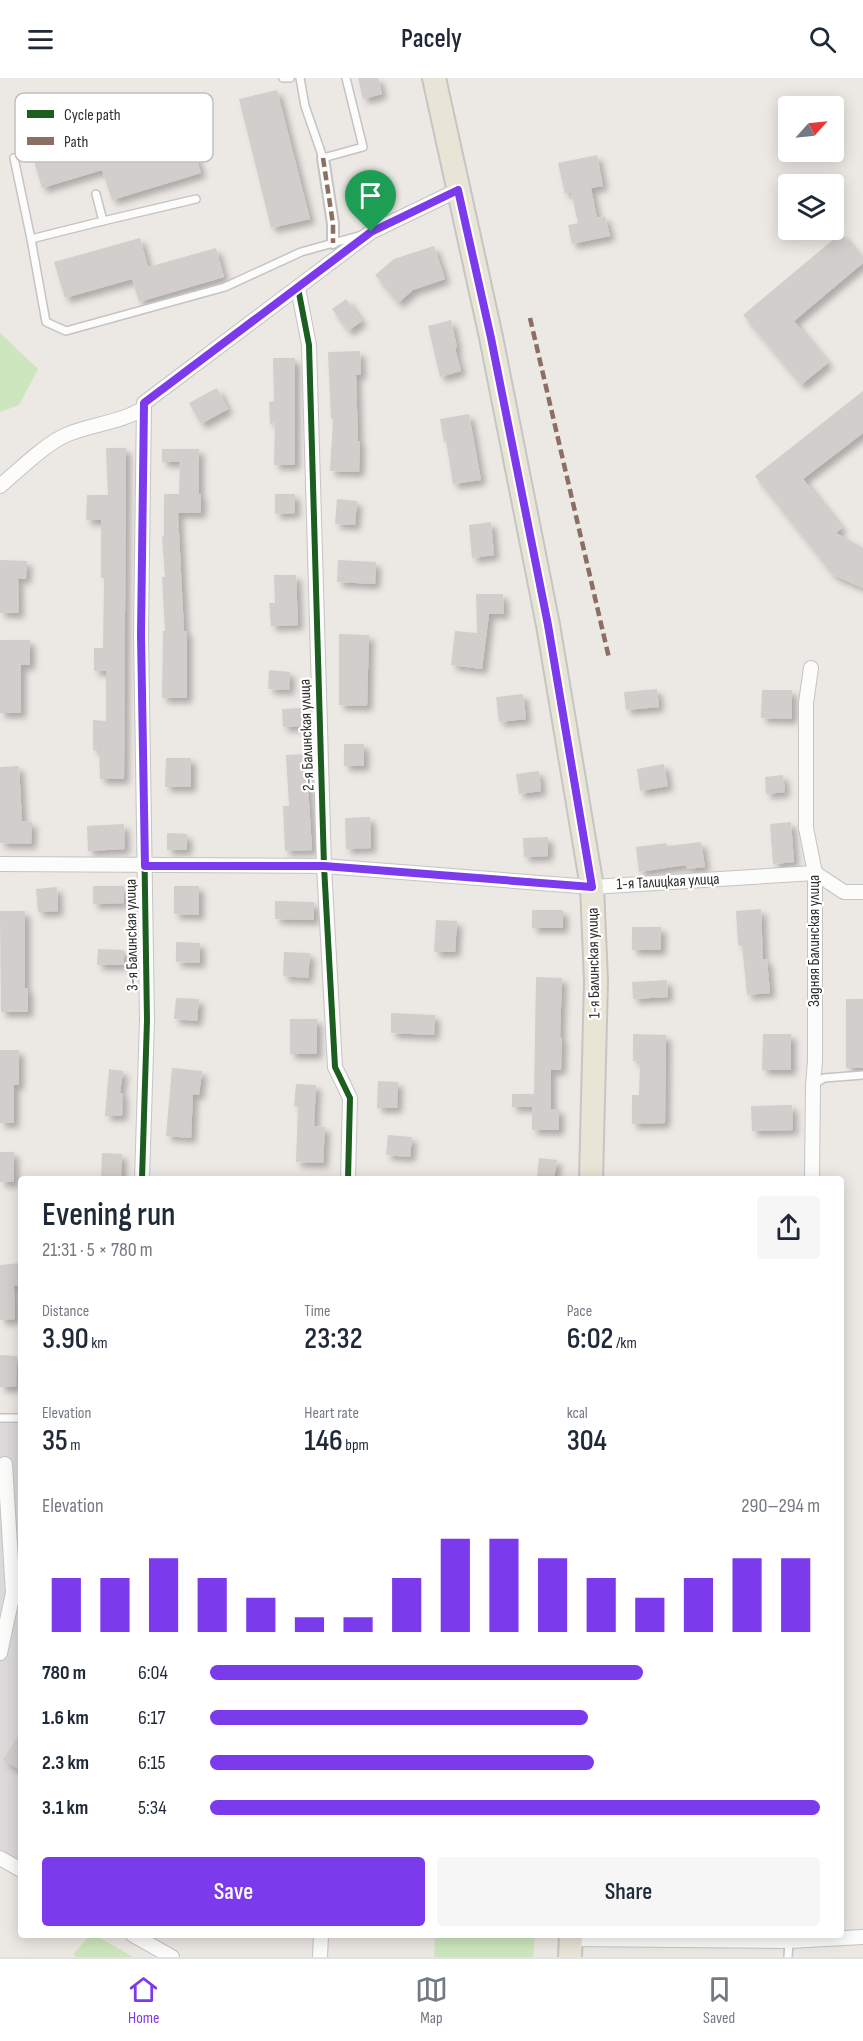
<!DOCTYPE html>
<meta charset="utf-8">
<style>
body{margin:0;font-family:"Sofia Sans Condensed",sans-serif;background:#f6f6f7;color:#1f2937;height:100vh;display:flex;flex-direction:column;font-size:22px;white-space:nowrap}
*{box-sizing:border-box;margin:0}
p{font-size:20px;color:#747a83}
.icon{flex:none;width:33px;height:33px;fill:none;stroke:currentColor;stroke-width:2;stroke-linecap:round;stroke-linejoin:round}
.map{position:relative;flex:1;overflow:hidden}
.details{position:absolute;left:18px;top:1098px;width:826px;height:762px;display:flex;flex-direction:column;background:#fff;border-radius:6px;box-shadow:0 3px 15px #0003}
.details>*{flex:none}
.needle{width:39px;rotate:63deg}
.buttons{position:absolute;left:778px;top:18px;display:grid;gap:12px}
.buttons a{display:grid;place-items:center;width:66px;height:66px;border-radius:6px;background:#fff;box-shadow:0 3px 15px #0003;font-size:30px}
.pin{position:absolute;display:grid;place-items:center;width:51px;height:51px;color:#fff;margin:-62px -26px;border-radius:50% 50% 50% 0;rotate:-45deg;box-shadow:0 0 6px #0007}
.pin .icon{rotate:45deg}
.round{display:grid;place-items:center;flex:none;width:63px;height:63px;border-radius:6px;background:#f6f6f7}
.overview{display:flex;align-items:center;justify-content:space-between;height:102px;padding:0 24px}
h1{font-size:33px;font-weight:600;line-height:45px}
.figures{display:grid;grid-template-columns:repeat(3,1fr);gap:9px;height:102px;padding:6px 24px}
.figures div{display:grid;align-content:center}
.figures b{font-size:30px;font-weight:600}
.figures small{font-size:16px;font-weight:400}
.figures p{font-size:16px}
.chart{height:168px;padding:12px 24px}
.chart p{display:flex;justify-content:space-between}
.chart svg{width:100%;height:108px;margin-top:6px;stroke:#7c3aed;stroke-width:6}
.cta{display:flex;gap:12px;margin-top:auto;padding:12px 24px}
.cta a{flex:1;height:69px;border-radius:6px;background:#7c3aed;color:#fff;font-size:24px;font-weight:600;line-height:69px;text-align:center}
.cta a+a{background:#f6f6f7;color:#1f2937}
ul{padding:0 24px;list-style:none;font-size:20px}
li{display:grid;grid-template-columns:96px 72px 1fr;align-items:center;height:45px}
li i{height:15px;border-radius:8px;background:#7c3aed}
header{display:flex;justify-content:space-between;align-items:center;height:78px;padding:0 24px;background:#fff;font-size:27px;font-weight:600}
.tab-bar{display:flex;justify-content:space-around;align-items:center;height:84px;border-top:2px solid #e0e1e3;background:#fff;font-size:16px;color:#747a83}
.tab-bar a{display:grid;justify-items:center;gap:3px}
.tab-bar .current{color:#7c3aed}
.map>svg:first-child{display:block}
.industrial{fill:#dcd9db}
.green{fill:#cee6be}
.building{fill:#d1cecb;filter:url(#shadow)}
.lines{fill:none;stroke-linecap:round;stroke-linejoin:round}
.service-casing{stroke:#c5c4c5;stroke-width:10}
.pedestrian-casing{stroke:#c5c4c5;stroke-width:14}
.minor-casing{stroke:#c5c4c5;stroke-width:16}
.primary-casing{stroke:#c6c5c4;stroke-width:26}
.service{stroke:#fcfcfb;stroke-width:7}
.pedestrian{stroke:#fcfcfb;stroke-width:10}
.minor{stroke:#fcfcfb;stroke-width:14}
.primary{stroke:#e8e4d6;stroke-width:22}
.quiet{stroke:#8d6e63;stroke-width:4.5;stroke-dasharray:9 4.5;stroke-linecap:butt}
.cycleway-casing{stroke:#fff;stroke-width:10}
.cycleway{stroke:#1b5e20;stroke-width:6}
.route-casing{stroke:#fff;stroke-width:12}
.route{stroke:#7c3aed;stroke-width:8}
.labels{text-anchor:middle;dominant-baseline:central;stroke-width:4.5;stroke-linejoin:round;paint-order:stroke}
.street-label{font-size:16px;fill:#2e2e2e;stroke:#fff}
.key{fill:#fff;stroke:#c0c0c0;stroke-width:1.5}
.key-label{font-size:16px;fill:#2e2e2e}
</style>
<header><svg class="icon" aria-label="menu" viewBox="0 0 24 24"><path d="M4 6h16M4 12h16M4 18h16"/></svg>Pacely<svg class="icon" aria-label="search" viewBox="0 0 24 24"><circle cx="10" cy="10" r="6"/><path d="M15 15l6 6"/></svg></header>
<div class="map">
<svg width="863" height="1879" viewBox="0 0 863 1879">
<defs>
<filter id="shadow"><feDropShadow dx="5" dy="5" stdDeviation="3" flood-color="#0004"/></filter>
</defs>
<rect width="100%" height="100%" fill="#ece8e4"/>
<path class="industrial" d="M0,1345H21V1783L0,1771Z"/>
<g class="green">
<path d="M0,255L38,291L19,327L0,334Z"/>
<path d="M90,1857H95L133,1879H76L73,1877Z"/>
<path d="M435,1857H535L533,1879H434Z"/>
</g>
<g class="building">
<path d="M358,0H378L382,16L363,21Z"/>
<path d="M277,12L310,141L271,150L239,21Z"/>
<path d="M116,55L124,80L190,60L201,95L112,122L102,92L42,110L33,80Z"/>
<path d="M597,77L603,108L591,110L597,140L605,138L610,158L572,166L568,147L578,145L571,114L565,116L558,85Z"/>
<path d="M841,155L863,182V185L794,243L828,285L801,307L743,237Z"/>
<path d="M140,160L148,189L216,170L224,199L139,224L132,201L65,220L54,184Z"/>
<path d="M434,168L445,201L413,212L398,225L375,197L394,181Z"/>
<path d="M346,221L362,243L348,253L332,231Z"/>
<path d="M451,242L457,269L455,270L461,293L440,299L428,248Z"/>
<path d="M360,273L361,297H356L358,363H360L359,394L330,393L333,341H331L328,274Z"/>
<path d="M273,280H295V387H274L275,345L270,346L269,324L274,323Z"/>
<path d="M217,310L228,331L201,346L189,325Z"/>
<path d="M863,313V355L803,401L842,450L836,455L863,470V510L833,497L755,398Z"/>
<path d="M469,336L481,402L453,406L446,363L444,364L440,341Z"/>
<path d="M106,370H126L124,701H100L99,672H93V642L106,643V593H94V570H103L104,500H101V442H86L87,417H108Z"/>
<path d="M162,371H199V416H201V435H178L184,553H187V620H162L163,553H165L162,499H165L162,458H164V416H179L180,384H162Z"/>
<path d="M275,416H295V435L275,436Z"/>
<path d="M337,421L357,423L355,447L335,446Z"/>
<path d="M491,444L494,477L472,480L469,447Z"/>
<path d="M0,482L27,483L26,501L18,500L19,535H0Z"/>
<path d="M338,482L376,484L375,506L337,504Z"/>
<path d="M274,497H296L298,547L271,548L269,525H275Z"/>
<path d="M476,516H503L504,536H489L482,591L451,587L455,553L477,555Z"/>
<path d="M339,556L369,557L367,628L339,627Z"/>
<path d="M0,562H30V587H21V635H0Z"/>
<path d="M269,592L290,594L289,612L268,611Z"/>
<path d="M657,611L659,629L626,632L624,614Z"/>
<path d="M762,612H792V641L761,640Z"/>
<path d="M523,616L526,641L499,644L496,619Z"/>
<path d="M303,630L304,648L283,649L282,631Z"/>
<rect x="344" y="666" width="20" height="22"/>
<path d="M306,676L312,772L285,773L283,728H289L286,677Z"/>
<path d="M166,680H191V709H165Z"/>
<path d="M664,686L668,708L640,713L637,691Z"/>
<path d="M19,688L22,743L32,744L31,766L0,765V689Z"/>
<path d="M539,693L541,713L519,716L516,696Z"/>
<path d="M783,697L785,714L766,716L765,699Z"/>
<path d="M370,739L371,770L346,771L345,740Z"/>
<path d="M791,744L794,784L773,786L770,746Z"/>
<path d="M124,746L125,771L88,773L87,748Z"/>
<path d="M167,755L187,756V772H167Z"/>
<path d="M548,759V778L524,779L523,760Z"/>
<path d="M701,764L705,789L687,791L686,787L639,794L636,769L666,765L667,768Z"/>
<path d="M93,808H124V825L93,826Z"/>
<path d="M174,808H199V837L174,836Z"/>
<path d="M57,809L58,833L38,834L36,811Z"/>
<path d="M275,823L314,824V842L275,841Z"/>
<path d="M761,831L763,882L767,881L770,915L747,917L742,867H738L736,833Z"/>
<rect x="532" y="832" width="31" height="18"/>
<path d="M0,833H25V910H28V934H1Z"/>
<path d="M436,842L457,843L455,874H434Z"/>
<rect x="632" y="849" width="29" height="23"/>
<path d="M176,864L200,865V885L176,884Z"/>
<path d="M98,871L124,872V887H97Z"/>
<path d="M284,874L310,875L308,900L283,898Z"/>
<path d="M536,899L562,900L560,959H562L561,992H551V1031H559V1052H532V1029H512V1016H534Z"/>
<path d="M667,902L668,919L633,921L632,904Z"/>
<path d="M176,920L199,921L197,943L174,941Z"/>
<rect x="846" y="921" width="17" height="69"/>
<path d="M391,935L435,937L434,957L391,955Z"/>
<rect x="290" y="941" width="27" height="35"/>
<path d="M633,956L666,957L665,1045L632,1046V1017H639L640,983H633Z"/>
<path d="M763,956H791V992H762Z"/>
<path d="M0,972H19V1007H14V1045H0Z"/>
<path d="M172,990L202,993L199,1017L193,1016L191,1060L166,1058Z"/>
<path d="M109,991L123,993L120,1015H123L122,1038H105Z"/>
<path d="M378,1003L398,1004L397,1030H377Z"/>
<path d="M296,1006L316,1007L314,1048L325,1049L323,1085L296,1084L298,1029L294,1028Z"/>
<path d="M792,1027L793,1052L752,1053L751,1028Z"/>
<path d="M388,1057L412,1059L410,1079L386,1077Z"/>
<rect x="0" y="1074" width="14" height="30"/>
<path d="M102,1075L122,1076L121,1101H101Z"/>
<path d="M539,1080L557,1082L554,1101H537Z"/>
<path d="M21,1185V1207L14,1208L15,1241L0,1242V1187Z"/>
<path d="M0,1277L17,1278L16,1309H0Z"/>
<path d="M21,1653V1693L3,1682Z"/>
</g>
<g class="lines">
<g class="service-casing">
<g id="service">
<path d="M283,0H290"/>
<path d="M300,0L305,28L323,80L363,69L346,0"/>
<path d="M14,80L31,161"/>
<path d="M96,116L103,143L31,161L46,244L66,253L225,209L301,174L362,157"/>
<path d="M103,143L196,121"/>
<path d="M813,1007L824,1000L863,997"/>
<path d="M0,1340H21"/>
<path d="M788,1879L789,1863"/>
</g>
</g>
<g class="pedestrian-casing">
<path id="pedestrian" d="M323,80L333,146V165"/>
</g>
<g class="minor-casing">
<g id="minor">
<path d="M298,210L309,267L324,788L335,989L350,1020L348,1101"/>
<path d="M0,408C18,393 45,366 66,357C92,346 120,345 144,330"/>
<path d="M811,590L806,625V750L815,795V983L813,1007L812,1101"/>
<path d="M0,786L324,788L592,809L815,795L844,814H863"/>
<path d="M142,1101L147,942L141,557L144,325L371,154L458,112"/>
<path d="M0,1575L13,1515L5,1386"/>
<path d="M0,1780L21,1792"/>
<path d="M133,1857L172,1879"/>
<path d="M571,1861L789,1863L863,1859"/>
<path d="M320,1879L321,1857"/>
</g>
</g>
<g class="primary-casing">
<g id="primary">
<path d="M434,0L491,259L548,547L592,809L596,903L591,1101"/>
<path d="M570,1879L571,1857"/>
</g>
</g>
<use href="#service" class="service"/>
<use href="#pedestrian" class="pedestrian"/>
<use href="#minor" class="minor"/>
<use href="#primary" class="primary"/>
<g class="quiet">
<path d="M323,80L333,146V165"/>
<path d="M530,240L609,580"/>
</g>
<g class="cycleway-casing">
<g id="cycleway">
<path d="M298,210L309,267L324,788L335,989L350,1020L348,1101"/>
<path d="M142,1101L147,942L141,557L144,325L371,154L458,112"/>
</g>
</g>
<use href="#cycleway" class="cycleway"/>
</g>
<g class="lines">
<g class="route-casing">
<path id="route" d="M458,112L491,260L548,547L592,809L324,788H145L141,557L144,325L371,154Z"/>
</g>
<use href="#route" class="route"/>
</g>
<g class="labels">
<g class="street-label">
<text transform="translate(307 657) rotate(-92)">2-я Балинская улица</text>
<text transform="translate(668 804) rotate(-3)">1-я Талицкая улица</text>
<text transform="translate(132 857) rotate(-91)">3-я Балинская улица</text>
<text transform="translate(814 863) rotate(-90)">Задняя Балинская улица</text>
<text transform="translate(594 885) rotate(-91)">1-я Балинская улица</text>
</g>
</g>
<rect x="15" y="15" width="198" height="69" rx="9" class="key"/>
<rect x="27" y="32" width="27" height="8" fill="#1b5e20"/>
<rect x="27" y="59" width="27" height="8" fill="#8d6e63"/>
<g class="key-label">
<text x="64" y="42">Cycle path</text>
<text x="64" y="69">Path</text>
</g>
</svg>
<div class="buttons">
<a><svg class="needle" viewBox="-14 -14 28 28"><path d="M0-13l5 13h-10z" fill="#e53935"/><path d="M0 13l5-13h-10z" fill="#747a83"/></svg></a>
<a><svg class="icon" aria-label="layers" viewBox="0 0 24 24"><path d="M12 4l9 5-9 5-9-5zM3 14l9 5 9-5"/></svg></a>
</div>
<div class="pin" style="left:371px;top:154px;background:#1e9e55"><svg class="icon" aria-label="arrive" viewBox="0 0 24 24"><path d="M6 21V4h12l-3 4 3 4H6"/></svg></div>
<section class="details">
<div class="overview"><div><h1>Evening run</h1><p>21:31 · 5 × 780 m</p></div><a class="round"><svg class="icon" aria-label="share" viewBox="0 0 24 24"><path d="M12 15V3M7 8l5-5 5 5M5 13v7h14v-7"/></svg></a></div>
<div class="figures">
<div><p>Distance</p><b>3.90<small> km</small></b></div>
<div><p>Time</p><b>23:32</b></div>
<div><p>Pace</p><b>6:02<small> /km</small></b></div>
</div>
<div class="figures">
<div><p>Elevation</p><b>35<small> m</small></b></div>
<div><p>Heart rate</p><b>146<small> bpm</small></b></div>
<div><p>kcal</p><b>304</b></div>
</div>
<div class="chart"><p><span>Elevation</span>290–294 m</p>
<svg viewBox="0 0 160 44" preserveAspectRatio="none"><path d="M5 44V22M15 44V22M25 44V14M35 44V22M45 44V30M55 44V38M65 44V38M75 44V22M85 44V6M95 44V6M105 44V14M115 44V22M125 44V30M135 44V22M145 44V14M155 44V14"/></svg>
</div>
<ul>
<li><b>780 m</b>6:04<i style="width:71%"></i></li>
<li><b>1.6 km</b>6:17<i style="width:62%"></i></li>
<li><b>2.3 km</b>6:15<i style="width:63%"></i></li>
<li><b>3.1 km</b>5:34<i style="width:100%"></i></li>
</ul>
<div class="cta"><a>Save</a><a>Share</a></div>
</section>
</div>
<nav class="tab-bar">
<a class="current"><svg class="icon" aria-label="home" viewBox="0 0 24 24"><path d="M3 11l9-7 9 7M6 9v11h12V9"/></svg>Home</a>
<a><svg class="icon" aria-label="map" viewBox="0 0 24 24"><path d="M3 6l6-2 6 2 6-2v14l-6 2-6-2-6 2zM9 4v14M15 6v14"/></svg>Map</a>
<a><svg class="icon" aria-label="saved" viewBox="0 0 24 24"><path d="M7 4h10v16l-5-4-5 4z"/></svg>Saved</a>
</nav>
